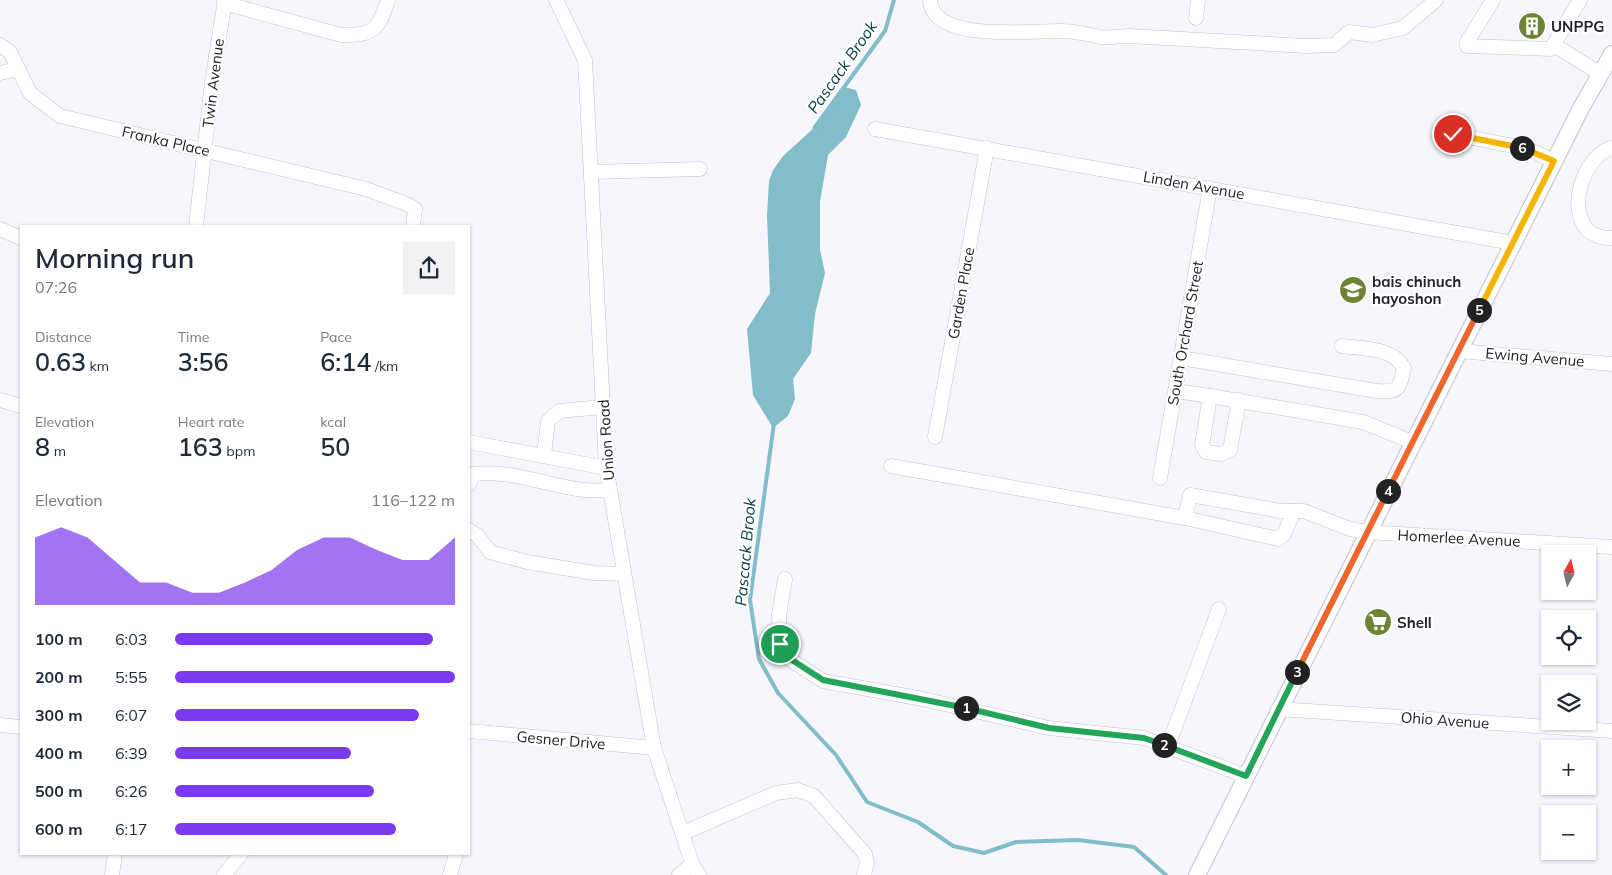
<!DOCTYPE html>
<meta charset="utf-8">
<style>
body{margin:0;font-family:Mulish,sans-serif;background:#f2f2f3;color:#1f2937;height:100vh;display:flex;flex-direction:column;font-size:19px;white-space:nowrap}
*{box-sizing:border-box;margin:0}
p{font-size:16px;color:#747a83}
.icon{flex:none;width:28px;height:28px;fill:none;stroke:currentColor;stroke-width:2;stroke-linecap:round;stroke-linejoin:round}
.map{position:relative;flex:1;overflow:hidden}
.sheet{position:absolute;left:20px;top:225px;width:450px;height:630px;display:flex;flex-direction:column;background:#fff;border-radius:0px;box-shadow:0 1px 4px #0004}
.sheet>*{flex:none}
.needle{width:32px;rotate:8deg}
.buttons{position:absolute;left:1541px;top:545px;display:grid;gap:10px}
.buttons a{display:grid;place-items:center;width:55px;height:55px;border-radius:0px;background:#fff;box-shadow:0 1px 4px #0004;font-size:25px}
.pin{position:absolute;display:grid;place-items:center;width:42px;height:42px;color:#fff;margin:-21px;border:2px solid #fff;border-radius:50%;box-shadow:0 1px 5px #0007}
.km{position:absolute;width:25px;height:25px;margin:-12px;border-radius:50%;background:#222;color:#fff;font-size:14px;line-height:25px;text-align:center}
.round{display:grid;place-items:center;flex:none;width:52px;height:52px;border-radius:0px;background:#f2f2f3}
.headline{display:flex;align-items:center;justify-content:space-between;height:85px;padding:0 15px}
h1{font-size:28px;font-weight:600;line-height:38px}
.stats{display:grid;grid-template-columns:repeat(3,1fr);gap:8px;height:85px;padding:5px 15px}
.stats div{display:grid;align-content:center}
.stats b{font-size:25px;font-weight:600}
.stats small{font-size:14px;font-weight:400}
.stats p{font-size:14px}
.chart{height:140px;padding:10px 15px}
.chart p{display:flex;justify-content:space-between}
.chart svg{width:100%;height:90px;margin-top:5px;fill:#7c3aed;opacity:.7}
ul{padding:0 15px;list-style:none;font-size:16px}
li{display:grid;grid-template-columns:80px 60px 1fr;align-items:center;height:38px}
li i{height:12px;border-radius:6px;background:#7c3aed}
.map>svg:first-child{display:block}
.water{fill:#82bdc9}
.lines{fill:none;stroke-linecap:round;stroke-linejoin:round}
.stream{stroke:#82bdc9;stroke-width:4}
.minor-casing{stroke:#c3c0d2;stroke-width:15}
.major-casing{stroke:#c3c0d2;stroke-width:18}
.minor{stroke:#fff;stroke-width:14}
.major{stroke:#fff;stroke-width:16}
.split-1-casing{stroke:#fff;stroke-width:10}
.split-2-casing{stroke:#fff;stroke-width:10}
.split-3-casing{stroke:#fff;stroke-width:10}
.split-4-casing{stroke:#fff;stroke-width:10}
.split-5-casing{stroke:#fff;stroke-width:10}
.split-6-casing{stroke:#fff;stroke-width:10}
.split-7-casing{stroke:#fff;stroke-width:10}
.split-1{stroke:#22a559;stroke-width:6}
.split-2{stroke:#22a559;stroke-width:6}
.split-3{stroke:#22a559;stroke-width:6}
.split-4{stroke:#f0652b;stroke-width:6}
.split-5{stroke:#f0652b;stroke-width:6}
.split-6{stroke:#f5b400;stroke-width:6}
.split-7{stroke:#f5b400;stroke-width:6}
.labels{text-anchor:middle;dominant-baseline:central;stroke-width:4.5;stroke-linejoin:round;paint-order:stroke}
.poi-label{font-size:15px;font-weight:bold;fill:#24232a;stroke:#fff;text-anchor:start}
.street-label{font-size:15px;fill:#24232a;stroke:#fff}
.water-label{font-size:16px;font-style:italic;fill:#09404a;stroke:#fff}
</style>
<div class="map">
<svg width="1612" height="875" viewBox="0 0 1612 875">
<rect width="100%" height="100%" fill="#f7f6fd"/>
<path class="water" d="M844,87L856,90L861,105L846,137L828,155L820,202V250L825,273L815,314L811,353L793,379L795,399L788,416L773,428L753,395L747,329L770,293L767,216L769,181L773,170L783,156L815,127Z"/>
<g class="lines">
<g class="stream">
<path d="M814,131L815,127L885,31L894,0"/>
<path d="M774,423L750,600L759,659L778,693L836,755L867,802L918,822L953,846L984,853L1016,842L1078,840L1134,847L1166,875"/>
</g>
<g class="minor-casing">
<g id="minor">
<path d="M556,0L585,60L606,466L654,748L693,866L699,875"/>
<path d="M930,0C932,44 1034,30 1063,31C1076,31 1089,35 1101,37C1110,38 1120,36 1129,36L1306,46L1334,45L1349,32L1372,35L1403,28L1436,0"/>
<path d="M1493,0L1467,42V46L1551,49L1580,0"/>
<path d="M224,3L341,35C372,36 379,30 388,0"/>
<path d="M1196,18L1198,0"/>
<path d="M0,45L10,52L30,93L60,116L366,189L409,205L415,209L413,226"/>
<path d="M1554,45L1601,74"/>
<path d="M0,73L18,69"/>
<path d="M875,129L1513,243"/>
<path d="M1453,134L1528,149L1554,161"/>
<path d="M1612,147C1606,150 1600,153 1596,158C1573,181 1567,240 1612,238"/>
<path d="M591,172L700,169"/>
<path d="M196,226L212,82L225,0"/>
<path d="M0,229L21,238"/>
<path d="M1459,351L1612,364"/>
<path d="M1181,358L1377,391C1399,392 1399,390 1404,368C1392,347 1364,349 1342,346"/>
<path d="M1176,391L1210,396"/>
<path d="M0,400L21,406"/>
<path d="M1239,400L1230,450L1221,454L1206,452L1202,445L1210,396L1363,422L1412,442"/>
<path d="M935,437L987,148"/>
<path d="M469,442L606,468"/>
<path d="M544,455L548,421L559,411L603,407"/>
<path d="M891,466L1185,518L1190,495L1281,511H1304L1350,529L1367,532L1612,547"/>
<path d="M1160,478L1210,188"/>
<path d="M469,484L474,474C520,468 563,495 610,490"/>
<path d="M1185,518L1278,539L1284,534L1294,511"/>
<path d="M469,530L478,536L490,552L527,562L594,573L624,574"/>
<path d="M785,579L779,615L780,644L791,660L823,681L923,699L1049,728L1144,738L1246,776"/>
<path d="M1278,709L1612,731"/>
<path d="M0,725L21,727"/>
<path d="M469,731L654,748"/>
<path d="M1168,746L1219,609"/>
<path d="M683,833L776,793L798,790L814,796L865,854L867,863L864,875"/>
<path d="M112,875L115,854"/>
<path d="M224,875L241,854"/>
<path d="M450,875L456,854"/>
<path d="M679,875L692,864"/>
</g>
</g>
<g class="major-casing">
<path id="major" d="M1197,875L1581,108L1612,54"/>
</g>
<use href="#minor" class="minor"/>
<use href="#major" class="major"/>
</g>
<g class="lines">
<g class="split-1-casing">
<path id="split-1" d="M780,644L792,660L823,680L966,708"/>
</g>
<g class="split-2-casing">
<path id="split-2" d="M966,708L1049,728L1144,738L1164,745"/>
</g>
<g class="split-3-casing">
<path id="split-3" d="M1164,745L1246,776L1297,672"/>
</g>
<g class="split-4-casing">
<path id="split-4" d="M1297,672L1388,491"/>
</g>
<g class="split-5-casing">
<path id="split-5" d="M1388,491L1479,310"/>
</g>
<g class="split-6-casing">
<path id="split-6" d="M1479,310L1554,161L1522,148"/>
</g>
<g class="split-7-casing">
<path id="split-7" d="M1453,134L1522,148"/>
</g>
<use href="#split-1" class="split-1"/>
<use href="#split-2" class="split-2"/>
<use href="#split-3" class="split-3"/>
<use href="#split-4" class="split-4"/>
<use href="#split-5" class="split-5"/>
<use href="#split-6" class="split-6"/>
<use href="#split-7" class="split-7"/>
</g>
<defs>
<g id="building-disc" transform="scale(1.4375)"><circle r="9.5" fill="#6e8335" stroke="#fff"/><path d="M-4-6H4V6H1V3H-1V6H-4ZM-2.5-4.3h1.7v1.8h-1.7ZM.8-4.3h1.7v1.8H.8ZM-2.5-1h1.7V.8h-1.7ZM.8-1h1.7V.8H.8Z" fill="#fff"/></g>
<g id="school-disc" transform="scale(1.4375)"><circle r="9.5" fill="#6e8335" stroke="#fff"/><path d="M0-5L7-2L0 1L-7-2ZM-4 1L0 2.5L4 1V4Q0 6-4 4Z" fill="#fff"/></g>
<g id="supermarket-disc" transform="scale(1.4375)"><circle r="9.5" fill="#6e8335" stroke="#fff"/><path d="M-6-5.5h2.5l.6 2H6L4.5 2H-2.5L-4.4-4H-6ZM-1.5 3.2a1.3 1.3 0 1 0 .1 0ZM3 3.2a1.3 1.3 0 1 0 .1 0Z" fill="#fff"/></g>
</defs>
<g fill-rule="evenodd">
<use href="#building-disc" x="1532" y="26"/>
<use href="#school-disc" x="1353" y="290"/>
<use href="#supermarket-disc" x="1378" y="622"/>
</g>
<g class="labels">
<g class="poi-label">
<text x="1551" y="26">UNPPG</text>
<text x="1372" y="281">bais chinuch<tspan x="1372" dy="17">hayoshon</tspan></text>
<text x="1397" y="622">Shell</text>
</g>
<g class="street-label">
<text transform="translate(213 83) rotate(-83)">Twin Avenue</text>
<text transform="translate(166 141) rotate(13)">Franka Place</text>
<text transform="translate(1194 185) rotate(10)">Linden Avenue</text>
<text transform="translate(961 293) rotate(-80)">Garden Place</text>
<text transform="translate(1185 333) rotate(-80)">South Orchard Street</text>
<text transform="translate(1535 357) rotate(5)">Ewing Avenue</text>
<text transform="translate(606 440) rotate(-94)">Union Road</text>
<text transform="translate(1459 538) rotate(3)">Homerlee Avenue</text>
<text transform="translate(1445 720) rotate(4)">Ohio Avenue</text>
<text transform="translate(561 740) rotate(5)">Gesner Drive</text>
</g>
<g class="water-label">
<text transform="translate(842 67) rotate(-55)">Pascack Brook</text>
<text transform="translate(745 552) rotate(-85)">Pascack Brook</text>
</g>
</g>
</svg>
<div class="buttons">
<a><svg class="needle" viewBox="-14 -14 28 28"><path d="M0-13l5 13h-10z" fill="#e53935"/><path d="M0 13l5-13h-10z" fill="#747a83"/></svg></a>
<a><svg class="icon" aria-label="locate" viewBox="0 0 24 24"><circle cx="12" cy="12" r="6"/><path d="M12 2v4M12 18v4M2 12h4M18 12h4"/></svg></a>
<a><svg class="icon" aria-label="layers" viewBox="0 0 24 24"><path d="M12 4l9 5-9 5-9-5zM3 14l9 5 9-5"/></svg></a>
<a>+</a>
<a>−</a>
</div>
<div class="pin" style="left:780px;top:644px;background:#1e9e55"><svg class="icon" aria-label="arrive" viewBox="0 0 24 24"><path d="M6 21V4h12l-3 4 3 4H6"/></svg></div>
<div class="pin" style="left:1453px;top:134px;background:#d93025"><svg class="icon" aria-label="check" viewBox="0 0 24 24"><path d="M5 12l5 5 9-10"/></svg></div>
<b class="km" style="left:966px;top:708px">1</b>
<b class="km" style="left:1164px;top:745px">2</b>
<b class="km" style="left:1297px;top:672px">3</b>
<b class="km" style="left:1388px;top:491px">4</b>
<b class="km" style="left:1479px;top:310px">5</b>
<b class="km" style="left:1522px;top:148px">6</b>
<section class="sheet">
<div class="headline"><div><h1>Morning run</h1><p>07:26</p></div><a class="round"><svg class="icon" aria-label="share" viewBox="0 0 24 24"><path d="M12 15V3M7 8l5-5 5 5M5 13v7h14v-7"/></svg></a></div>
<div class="stats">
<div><p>Distance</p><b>0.63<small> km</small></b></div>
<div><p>Time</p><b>3:56</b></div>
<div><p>Pace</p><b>6:14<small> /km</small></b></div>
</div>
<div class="stats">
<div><p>Elevation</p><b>8<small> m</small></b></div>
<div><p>Heart rate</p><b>163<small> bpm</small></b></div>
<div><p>kcal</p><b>50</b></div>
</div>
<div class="chart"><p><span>Elevation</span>116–122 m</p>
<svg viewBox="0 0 160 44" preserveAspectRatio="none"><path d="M0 44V11L10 6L20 11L30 22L40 33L50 33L60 38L70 38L80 33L90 27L100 17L110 11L120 11L130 17L140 22L150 22L160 11V44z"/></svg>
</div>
<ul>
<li><b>100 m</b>6:03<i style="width:92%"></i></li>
<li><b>200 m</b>5:55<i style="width:100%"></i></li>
<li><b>300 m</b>6:07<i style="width:87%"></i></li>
<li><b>400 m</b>6:39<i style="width:63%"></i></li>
<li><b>500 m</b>6:26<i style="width:71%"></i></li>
<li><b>600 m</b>6:17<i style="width:79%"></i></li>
</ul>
</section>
</div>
